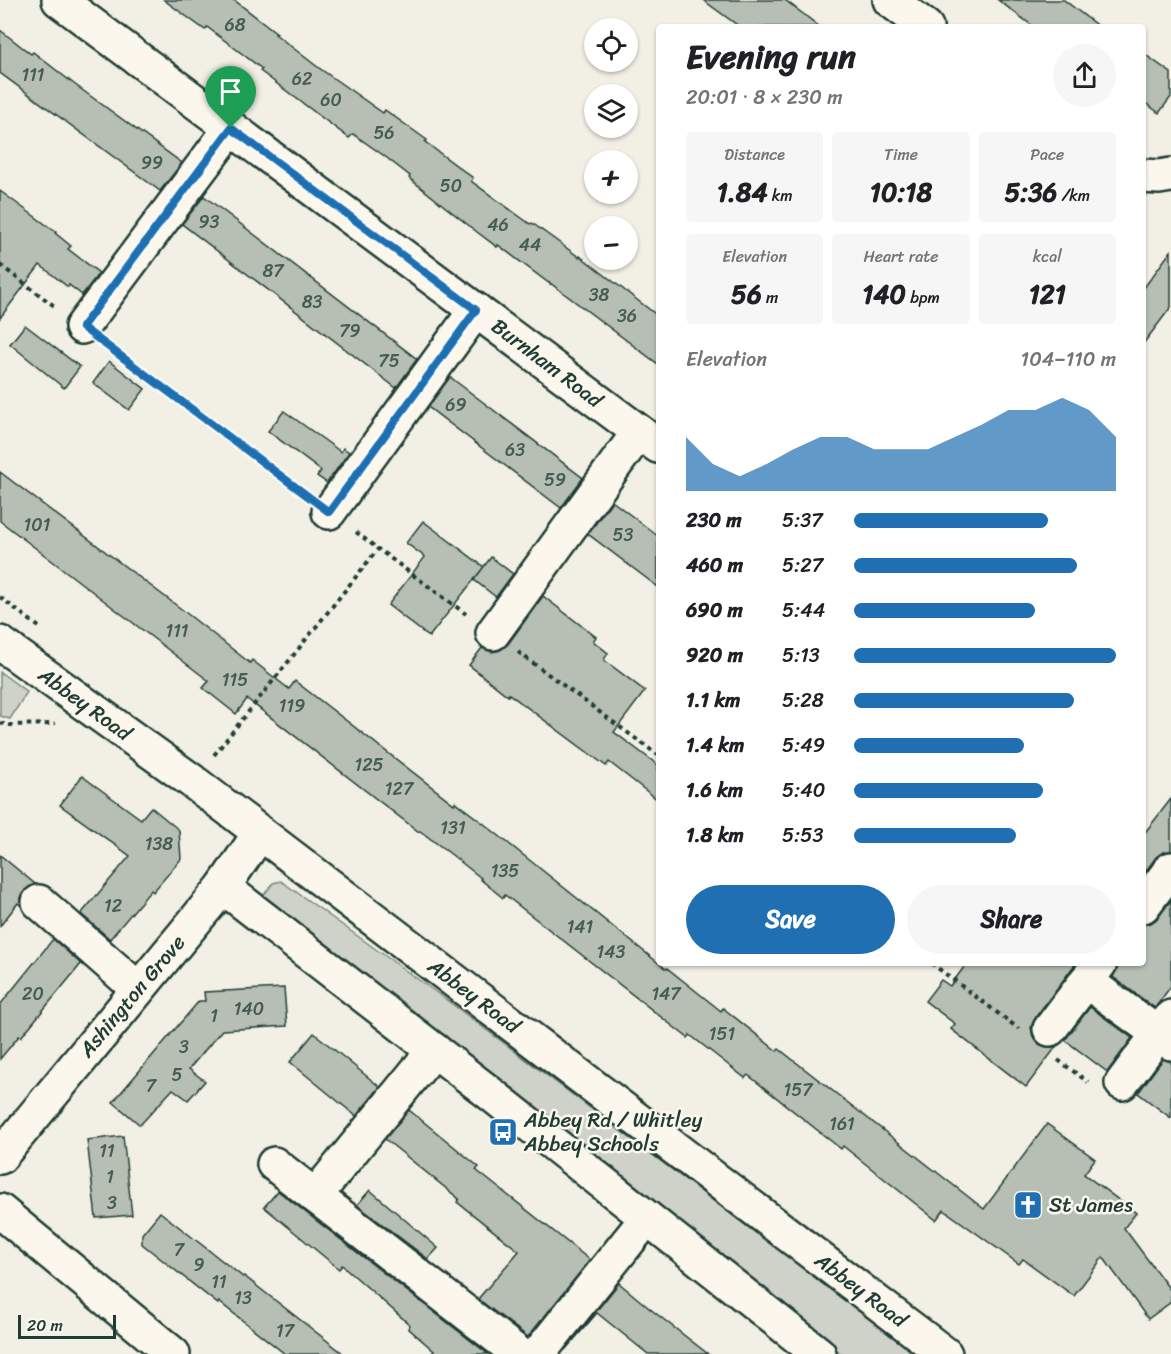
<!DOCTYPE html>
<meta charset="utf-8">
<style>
body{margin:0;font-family:Sriracha,sans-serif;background:#f6f6f6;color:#202124;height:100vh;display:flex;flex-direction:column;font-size:22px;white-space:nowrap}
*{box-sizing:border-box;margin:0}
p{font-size:20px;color:#757577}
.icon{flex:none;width:33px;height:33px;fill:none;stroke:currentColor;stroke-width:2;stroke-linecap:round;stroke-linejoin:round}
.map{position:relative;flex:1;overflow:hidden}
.drawer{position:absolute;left:656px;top:24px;width:490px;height:942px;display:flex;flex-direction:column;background:#fff;border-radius:6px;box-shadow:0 2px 4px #0004}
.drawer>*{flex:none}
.controls{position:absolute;left:584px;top:18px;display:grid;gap:12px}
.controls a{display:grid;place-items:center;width:54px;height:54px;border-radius:50%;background:#fff;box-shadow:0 2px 4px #0004;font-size:30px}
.scale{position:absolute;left:18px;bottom:15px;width:98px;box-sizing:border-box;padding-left:6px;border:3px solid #1f3d34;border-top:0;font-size:16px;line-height:21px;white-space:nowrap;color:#1f3d34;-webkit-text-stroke:4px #fbf7ec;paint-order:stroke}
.pin{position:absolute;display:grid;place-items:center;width:51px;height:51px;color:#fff;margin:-62px -26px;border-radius:50% 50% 50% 0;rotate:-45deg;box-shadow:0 0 6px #0007}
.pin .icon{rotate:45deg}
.round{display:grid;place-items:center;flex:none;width:63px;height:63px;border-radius:32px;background:#f6f6f6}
.overview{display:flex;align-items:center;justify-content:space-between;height:102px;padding:0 30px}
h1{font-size:33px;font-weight:700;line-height:45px}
.figures{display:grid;grid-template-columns:repeat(3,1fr);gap:9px;height:102px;padding:6px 30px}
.figures div{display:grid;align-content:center;border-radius:6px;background:#f6f6f6;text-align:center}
.figures b{font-size:26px;font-weight:700}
.figures small{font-size:16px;font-weight:400}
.figures p{font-size:16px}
.chart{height:168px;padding:12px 30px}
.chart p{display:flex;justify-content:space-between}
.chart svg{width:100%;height:108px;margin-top:6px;fill:#1f6fb2;opacity:.7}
.action{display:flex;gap:12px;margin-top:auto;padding:12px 30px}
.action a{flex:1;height:69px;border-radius:36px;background:#1f6fb2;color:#fff;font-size:24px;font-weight:700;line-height:69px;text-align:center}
.action a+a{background:#f6f6f6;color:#202124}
ul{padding:0 30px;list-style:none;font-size:20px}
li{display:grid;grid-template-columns:96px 72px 1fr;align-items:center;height:45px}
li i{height:15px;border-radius:8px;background:#1f6fb2}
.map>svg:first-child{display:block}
.green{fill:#cfd2c8;stroke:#77887e;stroke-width:1.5}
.building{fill:#b7beb3;stroke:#1f3d34;stroke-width:1.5}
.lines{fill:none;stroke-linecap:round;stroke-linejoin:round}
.minor-casing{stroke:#1f3d34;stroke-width:38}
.path{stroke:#1f3d34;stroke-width:4;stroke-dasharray:4.5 4.5;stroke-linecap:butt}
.minor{stroke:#fbf7ec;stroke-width:33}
.route-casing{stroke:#fff;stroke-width:12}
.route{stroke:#1f6fb2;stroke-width:8}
.labels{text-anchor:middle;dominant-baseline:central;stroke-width:5;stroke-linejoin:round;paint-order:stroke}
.number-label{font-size:18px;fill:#455d54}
.street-label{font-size:21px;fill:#1f3d34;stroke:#fbf7ec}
.poi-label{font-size:21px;fill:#1f3d34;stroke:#fbf7ec;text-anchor:start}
</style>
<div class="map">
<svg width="1171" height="1354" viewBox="0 0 1171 1354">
<rect width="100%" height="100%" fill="#f2f0e5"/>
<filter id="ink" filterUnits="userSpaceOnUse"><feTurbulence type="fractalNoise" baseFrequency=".0167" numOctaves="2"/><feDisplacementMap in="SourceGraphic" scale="12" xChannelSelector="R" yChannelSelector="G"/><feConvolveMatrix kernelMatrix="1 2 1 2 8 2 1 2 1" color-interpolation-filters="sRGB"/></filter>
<g filter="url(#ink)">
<g class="green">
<path d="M0,672L27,692L10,719L0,716Z"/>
<path d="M281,881L448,1001L917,1354H842L264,903L263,896L273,883Z"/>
</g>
<g class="building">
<path d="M164,0H234L277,33L275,34L319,68L383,113L385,110L427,140L425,142L473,178L471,181L530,224L532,223L579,257L580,256L658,316V364L550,283V284L498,245L497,247L477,232L409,178L410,176L383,155L353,134L349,138L260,71L262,69L207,27L205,30Z"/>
<path d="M703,0H785L820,27H740Z"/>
<path d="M998,0H1064L1099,27H1034Z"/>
<path d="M0,30L31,54L33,52L74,84L182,163L160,191L0,73Z"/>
<path d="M1143,53L1171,73V97L1159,113L1143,101Z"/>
<path d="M0,191L56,232L55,233L71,246L68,249L99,273L82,295L69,285L68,287L40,265L0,318Z"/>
<path d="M204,196L417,359L396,388L182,224Z"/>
<path d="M1171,251V307L1143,344V289Z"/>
<path d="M25,325L80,367L64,388L10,344Z"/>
<path d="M109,361L145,389L129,410L93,383Z"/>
<path d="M450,377L583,478L561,508L428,407Z"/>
<path d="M284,411L341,452L343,448L349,452L327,483L317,476L321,471L268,431Z"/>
<path d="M0,472L180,608L250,663L252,660L289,689L295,681L454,804L455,802L483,823L666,969L667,968L721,1011L723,1008L777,1051L779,1049L984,1209L1047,1124L1095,1159L1084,1174L1136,1213L1124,1228L1171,1291V1302L1148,1319L1103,1257L1074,1296L1023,1259L1019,1264L944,1210L936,1220L843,1146L841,1149L748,1075L745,1078L690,1035L688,1038L505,895L503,898L480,879L481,878L452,855L420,831L419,832L247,699L236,714L203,688L209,681L0,521Z"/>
<path d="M612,501L658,536V587L588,534Z"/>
<path d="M423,521L484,567L429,637L388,605L425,557L406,543Z"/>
<path d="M491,557L513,574L496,597L474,580Z"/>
<path d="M543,596L596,637L593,641L608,653L604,660L645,691L614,732L658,765V800L609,762L606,766L509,694L508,696L469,665L482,648L492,652L500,650L508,644Z"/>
<path d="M82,776L141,819L151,807L179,830L181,859L153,892L151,890L110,939L81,914L130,856L60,805Z"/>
<path d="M1171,799V851L1163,852L1156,857L1143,875V835Z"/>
<path d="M0,855L35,884L25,890L21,898V906L18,903L0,926Z"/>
<path d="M1171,900V986L1155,1008L1113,977L1118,966V963H1143V924L1151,923L1158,918Z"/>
<path d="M53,939L81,964L21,1037L19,1036L0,1059V1005Z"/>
<path d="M967,963H1076L1035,1018L1031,1027L1033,1037L1039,1044L1047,1047H1056L1026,1087L951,1029L955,1024L925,1001L941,980L950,986Z"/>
<path d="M284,988L287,1026L222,1030L189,1069L205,1081L188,1100L173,1089L140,1125L113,1102L199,1001H205L204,992Z"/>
<path d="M1090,1007L1132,1038L1108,1071H1106L1065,1040Z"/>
<path d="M314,1033L380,1087L356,1116L290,1062Z"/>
<path d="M1163,1059L1171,1061V1118L1138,1093Z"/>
<path d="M409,1110L479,1167L476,1170L590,1260L528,1337L478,1299L519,1251L457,1202L459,1199L385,1139Z"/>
<path d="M123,1136L132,1215L96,1218L87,1140Z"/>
<path d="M370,1190L438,1248L428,1259L357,1205Z"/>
<path d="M278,1191L304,1211L488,1354H431L434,1351L408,1328L410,1325L342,1265L339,1269L264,1207Z"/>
<path d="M160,1212L243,1277L244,1276L344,1354H285L219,1302L218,1304L142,1244V1234Z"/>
<path d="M619,1283L649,1308L708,1354H648L597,1313L565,1350Z"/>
</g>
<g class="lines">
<g class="minor-casing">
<g id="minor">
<path d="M59,0L658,446"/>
<path d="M890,0L926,27"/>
<path d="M1143,176L1159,177L1171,175"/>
<path d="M82,327L231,128"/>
<path d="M329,512L476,310"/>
<path d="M493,633L639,432"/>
<path d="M0,643L192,781L945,1354"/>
<path d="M223,887L487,1091L819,1354"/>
<path d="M39,902L138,989"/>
<path d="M1143,906L1171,869"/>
<path d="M1086,981L1171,1043"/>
<path d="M1050,1029L1100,963"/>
<path d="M1122,1083L1171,1017"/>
<path d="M0,1157L223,887L260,833"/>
<path d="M274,1164L519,1354"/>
<path d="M315,1196L434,1050"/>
<path d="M0,1211L173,1354"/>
<path d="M538,1354L647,1218"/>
</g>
</g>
<g class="path">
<path d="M0,265L57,308"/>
<path d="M109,347L304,494"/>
<path d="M356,532L378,549"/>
<path d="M0,597L39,627"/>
<path d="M518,652L658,755"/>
<path d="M0,723L8,725L55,724"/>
<path d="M214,755L378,549L466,614"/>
<path d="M931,963L1019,1029"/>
<path d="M1058,1060L1088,1082"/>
</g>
<use href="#minor" class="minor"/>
</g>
</g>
<g class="lines" filter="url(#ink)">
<g class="route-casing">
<path id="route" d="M231,128L476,310L329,512L82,327Z"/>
</g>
<use href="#route" class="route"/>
</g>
<defs>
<g id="bus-square" transform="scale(1.5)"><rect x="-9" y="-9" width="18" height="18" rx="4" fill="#1f6fb2" stroke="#fbf7ec"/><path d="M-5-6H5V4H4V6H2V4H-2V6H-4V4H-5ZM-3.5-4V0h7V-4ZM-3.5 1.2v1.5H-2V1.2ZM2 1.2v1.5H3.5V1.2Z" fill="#fff"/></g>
<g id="church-square" transform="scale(1.5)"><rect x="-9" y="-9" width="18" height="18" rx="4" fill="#1f6fb2" stroke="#fbf7ec"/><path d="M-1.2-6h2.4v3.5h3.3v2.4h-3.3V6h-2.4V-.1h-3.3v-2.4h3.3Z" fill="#fff"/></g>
</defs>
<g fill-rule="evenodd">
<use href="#bus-square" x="503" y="1132"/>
<use href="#church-square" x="1028" y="1205"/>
</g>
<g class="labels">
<g class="number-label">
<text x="235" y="25">68</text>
<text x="33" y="75">111</text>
<text x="302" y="79">62</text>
<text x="331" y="100">60</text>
<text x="384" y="133">56</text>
<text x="152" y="163">99</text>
<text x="451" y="186">50</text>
<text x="209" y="222">93</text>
<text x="498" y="225">46</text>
<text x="530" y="245">44</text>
<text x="273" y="271">87</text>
<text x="599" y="295">38</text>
<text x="312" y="302">83</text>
<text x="627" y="316">36</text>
<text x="350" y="331">79</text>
<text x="389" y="361">75</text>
<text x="456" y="405">69</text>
<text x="515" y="450">63</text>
<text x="555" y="480">59</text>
<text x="37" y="525">101</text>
<text x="623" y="535">53</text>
<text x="177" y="631">111</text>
<text x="235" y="680">115</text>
<text x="292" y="706">119</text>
<text x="369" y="765">125</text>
<text x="399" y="789">127</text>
<text x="453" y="828">131</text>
<text x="159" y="844">138</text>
<text x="505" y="871">135</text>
<text x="113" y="906">12</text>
<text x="580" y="927">141</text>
<text x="611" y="952">143</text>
<text x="33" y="994">20</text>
<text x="666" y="994">147</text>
<text x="249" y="1009">140</text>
<text x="214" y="1016">1</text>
<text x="722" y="1034">151</text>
<text x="184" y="1047">3</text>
<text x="177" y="1075">5</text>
<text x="151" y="1086">7</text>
<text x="798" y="1090">157</text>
<text x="842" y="1124">161</text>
<text x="107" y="1151">11</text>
<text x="110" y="1177">1</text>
<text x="112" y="1203">3</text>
<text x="179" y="1250">7</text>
<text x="199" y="1265">9</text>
<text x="219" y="1282">11</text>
<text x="243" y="1298">13</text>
<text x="285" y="1331">17</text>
</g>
<g class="street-label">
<text transform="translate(547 363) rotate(37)">Burnham Road</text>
<text transform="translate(85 704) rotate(36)">Abbey Road</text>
<text transform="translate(132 996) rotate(-50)">Ashington Grove</text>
<text transform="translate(474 996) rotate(37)">Abbey Road</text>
<text transform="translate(861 1290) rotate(37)">Abbey Road</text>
</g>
<g class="poi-label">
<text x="524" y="1120">Abbey Rd / Whitley<tspan x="524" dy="24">Abbey Schools</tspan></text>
<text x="1049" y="1205">St James</text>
</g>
</g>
</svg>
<div class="controls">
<a><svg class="icon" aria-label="locate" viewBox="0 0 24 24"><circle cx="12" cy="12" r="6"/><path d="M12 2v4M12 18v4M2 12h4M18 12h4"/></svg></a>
<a><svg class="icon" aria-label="layers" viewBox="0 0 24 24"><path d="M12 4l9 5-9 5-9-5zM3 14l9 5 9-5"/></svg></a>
<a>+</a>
<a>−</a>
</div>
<div class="scale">20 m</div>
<div class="pin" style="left:231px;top:128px;background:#1e9e55"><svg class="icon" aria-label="arrive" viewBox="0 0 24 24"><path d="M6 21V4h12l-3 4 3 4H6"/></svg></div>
<section class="drawer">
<div class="overview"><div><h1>Evening run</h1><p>20:01 · 8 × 230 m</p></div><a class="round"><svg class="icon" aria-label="share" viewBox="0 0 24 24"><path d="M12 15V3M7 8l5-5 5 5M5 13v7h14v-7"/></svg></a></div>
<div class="figures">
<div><p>Distance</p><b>1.84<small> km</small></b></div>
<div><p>Time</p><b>10:18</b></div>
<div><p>Pace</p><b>5:36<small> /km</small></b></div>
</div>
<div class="figures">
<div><p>Elevation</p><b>56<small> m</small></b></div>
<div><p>Heart rate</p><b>140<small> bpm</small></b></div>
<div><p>kcal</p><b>121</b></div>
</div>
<div class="chart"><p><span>Elevation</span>104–110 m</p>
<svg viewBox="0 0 160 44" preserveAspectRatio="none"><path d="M0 44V22L10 33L20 38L30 33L40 27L50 22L60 22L70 27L80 27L90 27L100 22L110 17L120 11L130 11L140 6L150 11L160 22V44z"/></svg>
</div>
<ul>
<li><b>230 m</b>5:37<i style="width:74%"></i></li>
<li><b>460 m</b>5:27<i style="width:85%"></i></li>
<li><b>690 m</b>5:44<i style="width:69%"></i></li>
<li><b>920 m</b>5:13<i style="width:100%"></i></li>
<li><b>1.1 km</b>5:28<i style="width:84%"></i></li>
<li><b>1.4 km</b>5:49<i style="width:65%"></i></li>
<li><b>1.6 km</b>5:40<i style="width:72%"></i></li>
<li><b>1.8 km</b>5:53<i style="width:62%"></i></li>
</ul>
<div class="action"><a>Save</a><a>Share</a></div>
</section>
</div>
